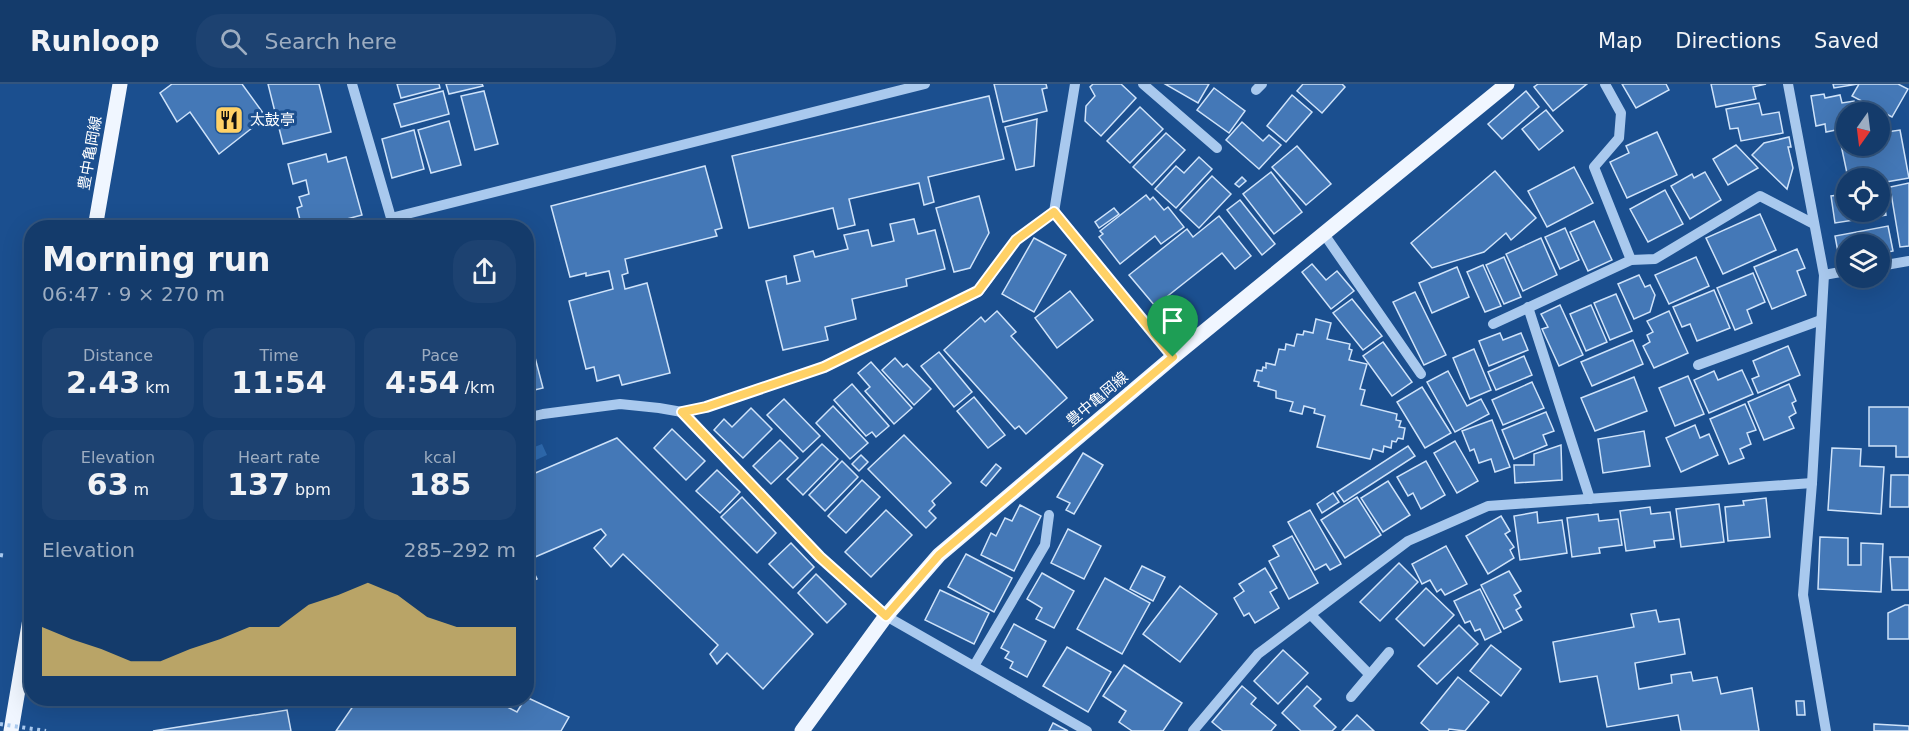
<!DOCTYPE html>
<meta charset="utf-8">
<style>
body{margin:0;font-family:"DejaVu Sans","Noto Sans JP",sans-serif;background:#1d4271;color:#f1f3f6;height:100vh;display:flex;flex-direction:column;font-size:22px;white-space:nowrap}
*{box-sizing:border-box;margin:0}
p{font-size:20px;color:#9dadc1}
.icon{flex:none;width:33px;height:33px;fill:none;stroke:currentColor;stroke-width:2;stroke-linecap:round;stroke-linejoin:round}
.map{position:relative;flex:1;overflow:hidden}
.drawer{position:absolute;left:24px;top:136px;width:510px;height:486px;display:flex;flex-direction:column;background:#143b6b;border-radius:24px;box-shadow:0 6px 24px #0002,0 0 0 2px #33557e}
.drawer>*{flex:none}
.needle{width:39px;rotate:194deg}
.fabs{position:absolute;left:1836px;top:18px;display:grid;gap:12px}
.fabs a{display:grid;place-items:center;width:54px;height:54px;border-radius:50%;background:#143b6b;box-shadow:0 6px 24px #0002,0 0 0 2px #33557e;font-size:30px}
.pin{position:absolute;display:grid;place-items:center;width:51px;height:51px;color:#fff;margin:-62px -26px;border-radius:50% 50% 50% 0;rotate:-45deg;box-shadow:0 0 6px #0007}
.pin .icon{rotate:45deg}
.round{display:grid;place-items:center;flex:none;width:63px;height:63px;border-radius:24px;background:#1d4271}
.headline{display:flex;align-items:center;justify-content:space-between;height:102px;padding:0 18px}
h1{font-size:33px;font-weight:700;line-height:45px}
.stats{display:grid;grid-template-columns:repeat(3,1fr);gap:9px;height:102px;padding:6px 18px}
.stats div{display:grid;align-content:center;border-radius:15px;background:#1d4271;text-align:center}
.stats b{font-size:30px;font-weight:700}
.stats small{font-size:16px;font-weight:400}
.stats p{font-size:16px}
.chart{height:168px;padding:12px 18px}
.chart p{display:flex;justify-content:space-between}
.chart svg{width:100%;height:108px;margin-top:6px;fill:#ffd166;opacity:.7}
header{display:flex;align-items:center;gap:36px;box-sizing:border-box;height:84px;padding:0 30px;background:#143b6b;border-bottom:2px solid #33557e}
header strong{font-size:28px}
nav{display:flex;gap:33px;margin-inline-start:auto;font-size:21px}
.search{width:420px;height:54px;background:#1d4271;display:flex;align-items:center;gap:15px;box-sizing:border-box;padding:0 21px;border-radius:24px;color:#9dadc1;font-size:22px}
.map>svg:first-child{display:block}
.green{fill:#2e69ad}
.building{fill:#4478b7;stroke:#cfe3fa;stroke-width:1.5}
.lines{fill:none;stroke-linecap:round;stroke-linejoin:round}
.path{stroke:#a9c9ee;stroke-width:4;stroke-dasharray:3 4.5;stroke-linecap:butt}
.minor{stroke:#a9c9ee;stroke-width:10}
.major{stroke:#f0f6ff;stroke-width:15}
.path-bridge{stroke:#a9c9ee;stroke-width:4;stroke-dasharray:3 4.5;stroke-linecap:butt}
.route-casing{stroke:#fff;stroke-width:12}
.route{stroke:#ffd166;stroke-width:8}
.labels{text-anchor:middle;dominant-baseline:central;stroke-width:6;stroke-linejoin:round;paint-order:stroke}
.poi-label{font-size:15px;fill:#fff;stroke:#1b4f8f;text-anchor:start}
.street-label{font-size:15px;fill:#fff;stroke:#1b4f8f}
</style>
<header>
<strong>Runloop</strong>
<div class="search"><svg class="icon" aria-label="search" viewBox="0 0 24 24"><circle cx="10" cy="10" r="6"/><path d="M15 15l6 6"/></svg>Search here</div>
<nav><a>Map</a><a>Directions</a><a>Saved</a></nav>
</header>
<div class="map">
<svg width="1909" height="647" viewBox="0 0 1909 647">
<rect width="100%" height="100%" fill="#1b4f8f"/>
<path class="green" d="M542,360L547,371L527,380V366Z"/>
<g class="building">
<path d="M172,0H242L266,33L219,70L190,28L177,38L160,9Z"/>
<path d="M268,0H319L331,48L283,60Z"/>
<path d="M397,0H439L440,4L401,14Z"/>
<path d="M446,0H482L483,2L449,10Z"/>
<path d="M994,0H1046L1047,4L1042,5L1047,27L1003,38Z"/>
<path d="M1093,0H1121L1136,14L1101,52L1085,37L1086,22L1095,12L1090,3Z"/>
<path d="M1165,0H1209L1198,19Z"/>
<path d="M1303,0H1342L1345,3L1322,29L1297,7Z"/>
<path d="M1538,0H1587L1553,27L1534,3Z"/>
<path d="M1622,0H1666L1669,6L1636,24Z"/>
<path d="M1711,0H1766L1753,3L1756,15L1716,23Z"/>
<path d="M1833,0H1858L1834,4Z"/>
<path d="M1859,0H1898L1908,5L1892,33L1852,12Z"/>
<path d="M1214,4L1245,27L1229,49L1197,26Z"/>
<path d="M443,7L449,30L401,43L394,20Z"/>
<path d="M484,7L498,60L475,66L461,12Z"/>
<path d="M1526,7L1539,23L1502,55L1488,40Z"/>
<path d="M1824,10L1825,14L1840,11L1842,19L1854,17L1857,28H1846V44L1826,48L1825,40L1816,42L1811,12Z"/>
<path d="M1292,11L1312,28L1286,58L1267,42Z"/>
<path d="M989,12L1004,75L928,93L934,118L924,121L919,99L849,115L855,141L838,145L833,124L749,144L732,72Z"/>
<path d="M1759,19L1762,31L1779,28L1783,49L1741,57L1738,44L1730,45L1726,25Z"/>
<path d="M1140,23L1163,45L1130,79L1107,57Z"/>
<path d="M1546,26L1563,47L1539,66L1522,45Z"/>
<path d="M1037,35L1034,82L1016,86L1005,43Z"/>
<path d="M449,37L461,81L431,89L418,46Z"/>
<path d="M1242,38L1263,57L1269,51L1281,61L1259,85L1226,56Z"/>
<path d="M414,46L424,85L392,94L382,55Z"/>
<path d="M1900,46L1909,94L1880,99V94H1848L1840,56L1846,55V62H1880V49Z"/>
<path d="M1657,48L1677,91L1627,114L1610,78L1629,69L1626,62Z"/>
<path d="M1166,49L1185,66L1152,101L1133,83Z"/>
<path d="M1789,53L1791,63H1788L1793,84L1787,105L1752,71L1764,59Z"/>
<path d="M1736,61L1758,84L1728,101L1713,75Z"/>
<path d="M1297,62L1331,100L1306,121L1272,83Z"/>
<path d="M326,70L328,78L346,73L362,131L313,144H302L297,124L302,122L299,113L309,110L306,96L293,100L288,80Z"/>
<path d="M1199,73L1212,85L1176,124L1155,105L1176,82L1184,89Z"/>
<path d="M705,82L722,144L715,146L717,152L625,175L628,189L622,191L625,205L647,199L670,289L622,301L619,291L597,297L594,283L586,285L569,217L613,205L609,187L586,192V189L570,193L551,122Z"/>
<path d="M1574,83L1593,119L1547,143L1528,107Z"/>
<path d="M1495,87L1536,134L1511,156L1506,149L1484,168L1432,184L1411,159Z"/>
<path d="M1271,88L1302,128L1274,150L1243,110Z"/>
<path d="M1705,88L1721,116L1690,135L1671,102L1692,90L1694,94Z"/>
<path d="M1212,92L1231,110L1199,144L1180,126Z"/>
<path d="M1242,93L1246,97L1239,103L1235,100Z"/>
<path d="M1909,99V162L1900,163L1890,103Z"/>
<path d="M1880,105H1882L1886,131L1835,139L1831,112L1846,110V128H1880Z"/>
<path d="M1665,106L1683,140L1648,158L1630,125Z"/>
<path d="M1146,111L1150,116L1153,113L1164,126L1168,123L1184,143L1161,160L1155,152L1120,180L1099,153L1103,150L1100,147Z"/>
<path d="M979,112L989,149L970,184L954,188L936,124Z"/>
<path d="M1240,116L1275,160L1262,171L1227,126Z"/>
<path d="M1114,124L1119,130L1099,144L1095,138Z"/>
<path d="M1760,130L1776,166L1723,190L1706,154Z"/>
<path d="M1219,132L1251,172L1235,185L1222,169L1155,222L1129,191L1187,145L1193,153Z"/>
<path d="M914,135L918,150L935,146L945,185L906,195L907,202L852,215L856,235L825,243L828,256L783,266L766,197L786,192L787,200L800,197L794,172L813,167L815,173L848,165L844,151L868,146L872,162L894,157L890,140Z"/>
<path d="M1594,137L1612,176L1588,187L1570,148Z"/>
<path d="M355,139L356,144H337Z"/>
<path d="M1888,142L1893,167L1880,170V160H1846V173L1845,168H1838L1835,152Z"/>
<path d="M1565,144L1579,176L1560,185L1545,153Z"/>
<path d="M1034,154L1066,171L1034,228L1002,210Z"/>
<path d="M1541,154L1557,191L1523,207L1506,170Z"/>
<path d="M1797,165L1805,184L1797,187L1806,211L1772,225L1754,183Z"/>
<path d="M1504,173L1521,213L1504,220L1486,181Z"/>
<path d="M1696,173L1709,202L1669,220L1655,191Z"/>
<path d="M1312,180L1326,196L1337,187L1354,207L1331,225L1302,188Z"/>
<path d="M1483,181L1501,222L1485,228L1467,188Z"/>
<path d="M1457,183L1469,213L1432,229L1419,199Z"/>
<path d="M1753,189L1765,218L1747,226L1752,239L1735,246L1717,204Z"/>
<path d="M1639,191L1645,203L1650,201L1655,211L1650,228L1634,235L1618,200Z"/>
<path d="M1714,206L1730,244L1697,257L1690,240L1682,243L1673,223Z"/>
<path d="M1070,207L1093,236L1057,264L1035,234Z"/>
<path d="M1415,208L1446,271L1424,281L1393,218Z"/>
<path d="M1616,210L1632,247L1610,256L1594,219Z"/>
<path d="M1352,215L1382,252L1363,266L1333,229Z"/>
<path d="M1560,221L1583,271L1559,282L1542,245L1548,243L1541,230Z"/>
<path d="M1591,221L1607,258L1586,267L1570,230Z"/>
<path d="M997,227L1016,248L1011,252L1067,314L1026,350L1019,342L1015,345L944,266L981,233L985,238Z"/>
<path d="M1669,227L1688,269L1654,284L1643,262L1650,258L1647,251L1653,248L1647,237Z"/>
<path d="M1316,235L1331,239L1327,255L1350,260L1349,265L1352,266L1349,276L1367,280L1360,305L1365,306L1361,321L1397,330L1396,336L1401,337L1399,343L1405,344L1403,355L1398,354L1396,358L1392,357L1391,364L1384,362L1383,368L1373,365L1370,375L1317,363L1325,332L1314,329L1315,325L1304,322L1302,330L1290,327L1293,318L1276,314V307L1258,302L1259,298L1254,297L1257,286L1262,287L1263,283L1266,284V279L1275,281L1279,265L1285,266L1286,260L1294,262L1297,250L1303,251L1304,247L1313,249Z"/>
<path d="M526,239L543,304L526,308Z"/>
<path d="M1500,249L1503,256L1521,249L1528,266L1489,282L1479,257Z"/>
<path d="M1633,256L1643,280L1592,302L1581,278Z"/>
<path d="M1383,258L1412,298L1392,312L1363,272Z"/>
<path d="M1788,262L1800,291L1758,309L1752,295L1759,292L1753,277Z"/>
<path d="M1474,265L1491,306L1470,315L1453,274Z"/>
<path d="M939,268L972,308L954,323L921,282Z"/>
<path d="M1524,272L1532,291L1496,306L1488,288Z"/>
<path d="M895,274L903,283L907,280L931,305L914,321L882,286Z"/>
<path d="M871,278L912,324L894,340L865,307L870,303L858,289Z"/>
<path d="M1742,286L1753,310L1709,329L1694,296L1714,287L1718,296Z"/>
<path d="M1448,287L1467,322L1481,315L1489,330L1455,348L1427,298Z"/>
<path d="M1688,292L1704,330L1675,342L1659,304Z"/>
<path d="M1634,293L1647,327L1595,347L1581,314Z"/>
<path d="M1532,298L1544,324L1503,341L1492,316Z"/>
<path d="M852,300L889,342L876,353L872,348L866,352L834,316Z"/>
<path d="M1789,300L1796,317L1792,319L1796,329L1789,333L1794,344L1764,356L1748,318Z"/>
<path d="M1422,303L1451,349L1425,364L1397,318Z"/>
<path d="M974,313L1005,351L988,364L957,327Z"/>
<path d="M784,315L820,352L803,368L767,331Z"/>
<path d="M1745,320L1756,346L1747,349L1751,360L1740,365L1744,374L1729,380L1710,335Z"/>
<path d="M833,322L868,359L850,375L816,339Z"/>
<path d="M1869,323H1909V373H1896V362H1869Z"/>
<path d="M751,324L772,345L743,374L714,346L724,335L732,343Z"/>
<path d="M1546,328L1554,347L1543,351L1547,361L1514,375L1502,346Z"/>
<path d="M1492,336L1510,383L1495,388L1491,375L1479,379L1474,365L1470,367L1462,347Z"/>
<path d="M1695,341L1700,354L1709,350L1718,371L1681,388L1666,354Z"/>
<path d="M672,345L705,377L686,396L654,364Z"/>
<path d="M1644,347L1650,382L1603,389L1598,355Z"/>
<path d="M904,351L951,399L932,417L935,421L929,427L936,434L926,444L868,385Z"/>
<path d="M617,354L813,550L763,605L727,569L717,580L710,570L718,561L623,470L611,483L594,464L606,451L601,445L528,476L537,495L526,500V393Z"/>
<path d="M780,356L798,374L771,400L753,382Z"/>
<path d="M1455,357L1478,397L1457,409L1434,369Z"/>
<path d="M822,360L838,375L803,411L787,395Z"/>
<path d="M1561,361L1562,396L1515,399L1514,381H1534V370Z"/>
<path d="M1408,362L1415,372L1344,418L1337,408Z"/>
<path d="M1832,364L1861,365L1860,382L1884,383L1881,430L1828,426Z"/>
<path d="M1083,369L1103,381L1074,430L1066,426L1070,419L1057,413Z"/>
<path d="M861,371L868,378L859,387L852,380Z"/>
<path d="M842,377L858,393L825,427L809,411Z"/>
<path d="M1426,377L1445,411L1421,425L1413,409L1408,412L1397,393Z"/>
<path d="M996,380L1001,384L986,402L981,398Z"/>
<path d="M717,386L740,408L720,429L696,407Z"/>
<path d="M1891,391H1909V423H1890Z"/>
<path d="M862,396L880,413L846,449L828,432Z"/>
<path d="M1388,397L1410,431L1383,448L1361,414Z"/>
<path d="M1333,409L1339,418L1322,429L1317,420Z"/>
<path d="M742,413L776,449L757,469L721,433Z"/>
<path d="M1357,413L1381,451L1345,474L1321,436Z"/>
<path d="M1766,414L1770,453L1728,457L1725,423L1744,421L1743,417Z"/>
<path d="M1719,420L1724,458L1681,463L1676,425Z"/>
<path d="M1020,421L1041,432L1014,487L981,471L991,449L996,452L1005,434L1012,437Z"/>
<path d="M1650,423L1651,430L1670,428L1674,455L1654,457L1655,463L1626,467L1620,427Z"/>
<path d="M886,426L912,451L871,493L845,468Z"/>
<path d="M1310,426L1341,480L1330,486L1326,480L1315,486L1288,438Z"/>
<path d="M1537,428L1538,439L1562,436L1567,469L1520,476L1514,432Z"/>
<path d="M1598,430L1599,437L1618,435L1622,461L1599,464L1600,469L1572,473L1567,434Z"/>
<path d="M1501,432L1510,447L1505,450L1514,463L1510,466L1514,474L1488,490L1466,452Z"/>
<path d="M1068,445L1101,462L1084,495L1051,479Z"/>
<path d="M1292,452L1318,499L1289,515L1269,477L1279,472L1273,462Z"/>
<path d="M1820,453L1848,454V481H1861V459L1883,460L1881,508L1818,505Z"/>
<path d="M791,459L814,483L793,504L769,480Z"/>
<path d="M1446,462L1467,500L1445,511L1441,505L1437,508L1430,496L1422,500L1412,480Z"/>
<path d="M966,470L1012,494L994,528L948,503Z"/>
<path d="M1890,473H1909V506H1892Z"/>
<path d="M1399,479L1418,498L1380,537L1360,518Z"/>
<path d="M1142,482L1165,493L1153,517L1130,505Z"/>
<path d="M1265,484L1277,504L1270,508L1279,524L1255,539L1249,529L1244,532L1234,514L1244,507L1239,500Z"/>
<path d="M1509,487L1521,507L1514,511L1521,523L1516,526L1522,536L1504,545L1481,501Z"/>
<path d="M1042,489L1074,507L1054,544L1036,535L1042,524L1027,515Z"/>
<path d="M816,490L846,520L827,539L798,509Z"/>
<path d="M1105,494L1150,519L1122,570L1077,545Z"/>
<path d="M1180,502L1217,530L1180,578L1143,550Z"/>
<path d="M1426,504L1454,531L1424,562L1396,535Z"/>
<path d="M1480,505L1501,548L1485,556L1480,545L1475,547L1470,537L1465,539L1454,517Z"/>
<path d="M940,506L989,529L974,560L925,536Z"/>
<path d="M1905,521H1909V555H1888V529Z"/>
<path d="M1656,526L1659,538L1679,535L1685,570L1635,579L1639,605L1672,599L1671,591L1691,588L1693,597L1717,593L1721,610L1752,604L1759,647H1681L1678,631L1607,643L1597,592L1560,598L1553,558L1634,543L1631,530Z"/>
<path d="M1014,540L1046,557L1027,593L1010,584L1013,578L1005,574L1009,568L1001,564Z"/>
<path d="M1459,541L1478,560L1437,600L1418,582Z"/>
<path d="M1491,561L1521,585L1501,612L1470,587Z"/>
<path d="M1067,563L1111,588L1088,628L1043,602Z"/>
<path d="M1283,566L1308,589L1278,620L1254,597Z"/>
<path d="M1124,581L1182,619L1163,647H1132L1119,638L1126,627L1103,612Z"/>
<path d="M1458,593L1489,618L1465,647L1449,645L1448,647H1430L1421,639Z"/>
<path d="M1242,602L1256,614L1251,620L1276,641L1271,647H1223L1212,638Z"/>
<path d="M1307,602L1321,615L1314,622L1336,643L1332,647H1301L1282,629Z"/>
<path d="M526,613L569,633L561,647H336L358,615H492L517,628Z"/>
<path d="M1796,617H1804L1805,631H1797Z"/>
<path d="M287,626L291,647H153Z"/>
<path d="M1357,631L1374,647H1342Z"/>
<path d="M1053,639L1068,647H1049Z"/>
<path d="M1874,640L1909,642V647H1874Z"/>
</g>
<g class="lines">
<path class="path" d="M0,471L6,472"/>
<g class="minor">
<path d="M352,0L394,144"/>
<path d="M1075,0L1054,128L1173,273"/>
<path d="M1143,0L1217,64"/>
<path d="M1788,0L1824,191L1812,399L1803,511L1826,647"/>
<path d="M1256,6L1262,0"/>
<path d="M391,134L925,0"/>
<path d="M1324,150L1421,290"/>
<path d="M1631,176L1655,175L1760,112L1814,140"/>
<path d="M1880,182L1909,177"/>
<path d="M1824,191L1846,187"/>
<path d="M1528,223L1590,415"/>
<path d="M1493,240L1631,176L1594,83L1619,54L1621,29L1605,0"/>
<path d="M1698,281L1821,236"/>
<path d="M682,328L820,473L886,532L1087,647"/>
<path d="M526,334L543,330L620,320L659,324L682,328L706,323L824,283L979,207L1016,156L1054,128"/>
<path d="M1311,531L1369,590"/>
<path d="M974,582L1045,461L1049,431"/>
<path d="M1351,613L1389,568"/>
<path d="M1193,647L1258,570L1408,457L1488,422L1812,399"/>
</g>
<g class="major">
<path d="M95,144L120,0"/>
<path d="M11,647L32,523"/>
<path d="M802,647L886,532L939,471L1173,273L1507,0"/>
</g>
<path class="path-bridge" d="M0,640L46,647"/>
</g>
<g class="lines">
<g class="route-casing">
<path id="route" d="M1054,128L1173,273L939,471L886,532L820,473L682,328L706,323L824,283L978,207L1016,156Z"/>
</g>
<use href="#route" class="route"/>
</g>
<defs>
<g id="restaurant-square" transform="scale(1.5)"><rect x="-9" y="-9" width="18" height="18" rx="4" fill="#ffd166" stroke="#1b4f8f"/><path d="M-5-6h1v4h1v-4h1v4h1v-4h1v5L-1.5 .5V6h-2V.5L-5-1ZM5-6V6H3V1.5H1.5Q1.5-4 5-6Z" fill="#111"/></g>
</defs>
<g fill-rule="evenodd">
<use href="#restaurant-square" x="229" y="36"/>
</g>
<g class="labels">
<g class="poi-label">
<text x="250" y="36">太鼓亭</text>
</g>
<g class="street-label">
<text transform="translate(90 69) rotate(-80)">豊中亀岡線</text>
<text transform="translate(1097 315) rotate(-40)">豊中亀岡線</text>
</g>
</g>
</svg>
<div class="fabs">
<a><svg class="needle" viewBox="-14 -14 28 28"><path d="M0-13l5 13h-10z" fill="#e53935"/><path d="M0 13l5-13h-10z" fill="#9dadc1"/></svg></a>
<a><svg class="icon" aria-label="locate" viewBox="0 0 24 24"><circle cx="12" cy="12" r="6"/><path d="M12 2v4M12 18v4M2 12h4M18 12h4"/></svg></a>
<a><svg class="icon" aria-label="layers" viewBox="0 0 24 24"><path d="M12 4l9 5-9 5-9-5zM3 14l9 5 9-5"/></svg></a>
</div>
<div class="pin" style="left:1173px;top:273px;background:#1e9e55"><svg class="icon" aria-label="arrive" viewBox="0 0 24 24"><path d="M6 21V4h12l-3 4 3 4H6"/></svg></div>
<section class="drawer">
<div class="headline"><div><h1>Morning run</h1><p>06:47 · 9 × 270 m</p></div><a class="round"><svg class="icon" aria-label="share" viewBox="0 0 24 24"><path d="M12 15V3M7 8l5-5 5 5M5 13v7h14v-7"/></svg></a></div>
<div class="stats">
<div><p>Distance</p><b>2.43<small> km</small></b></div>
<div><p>Time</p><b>11:54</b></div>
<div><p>Pace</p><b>4:54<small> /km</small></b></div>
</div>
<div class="stats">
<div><p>Elevation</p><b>63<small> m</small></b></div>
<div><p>Heart rate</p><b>137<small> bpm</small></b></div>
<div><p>kcal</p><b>185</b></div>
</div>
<div class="chart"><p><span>Elevation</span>285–292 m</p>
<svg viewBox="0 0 160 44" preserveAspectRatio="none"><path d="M0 44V24L10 29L20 33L30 38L40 38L50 33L60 29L70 24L80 24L90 15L100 11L110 6L120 11L130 20L140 24L150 24L160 24V44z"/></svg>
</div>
</section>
</div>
